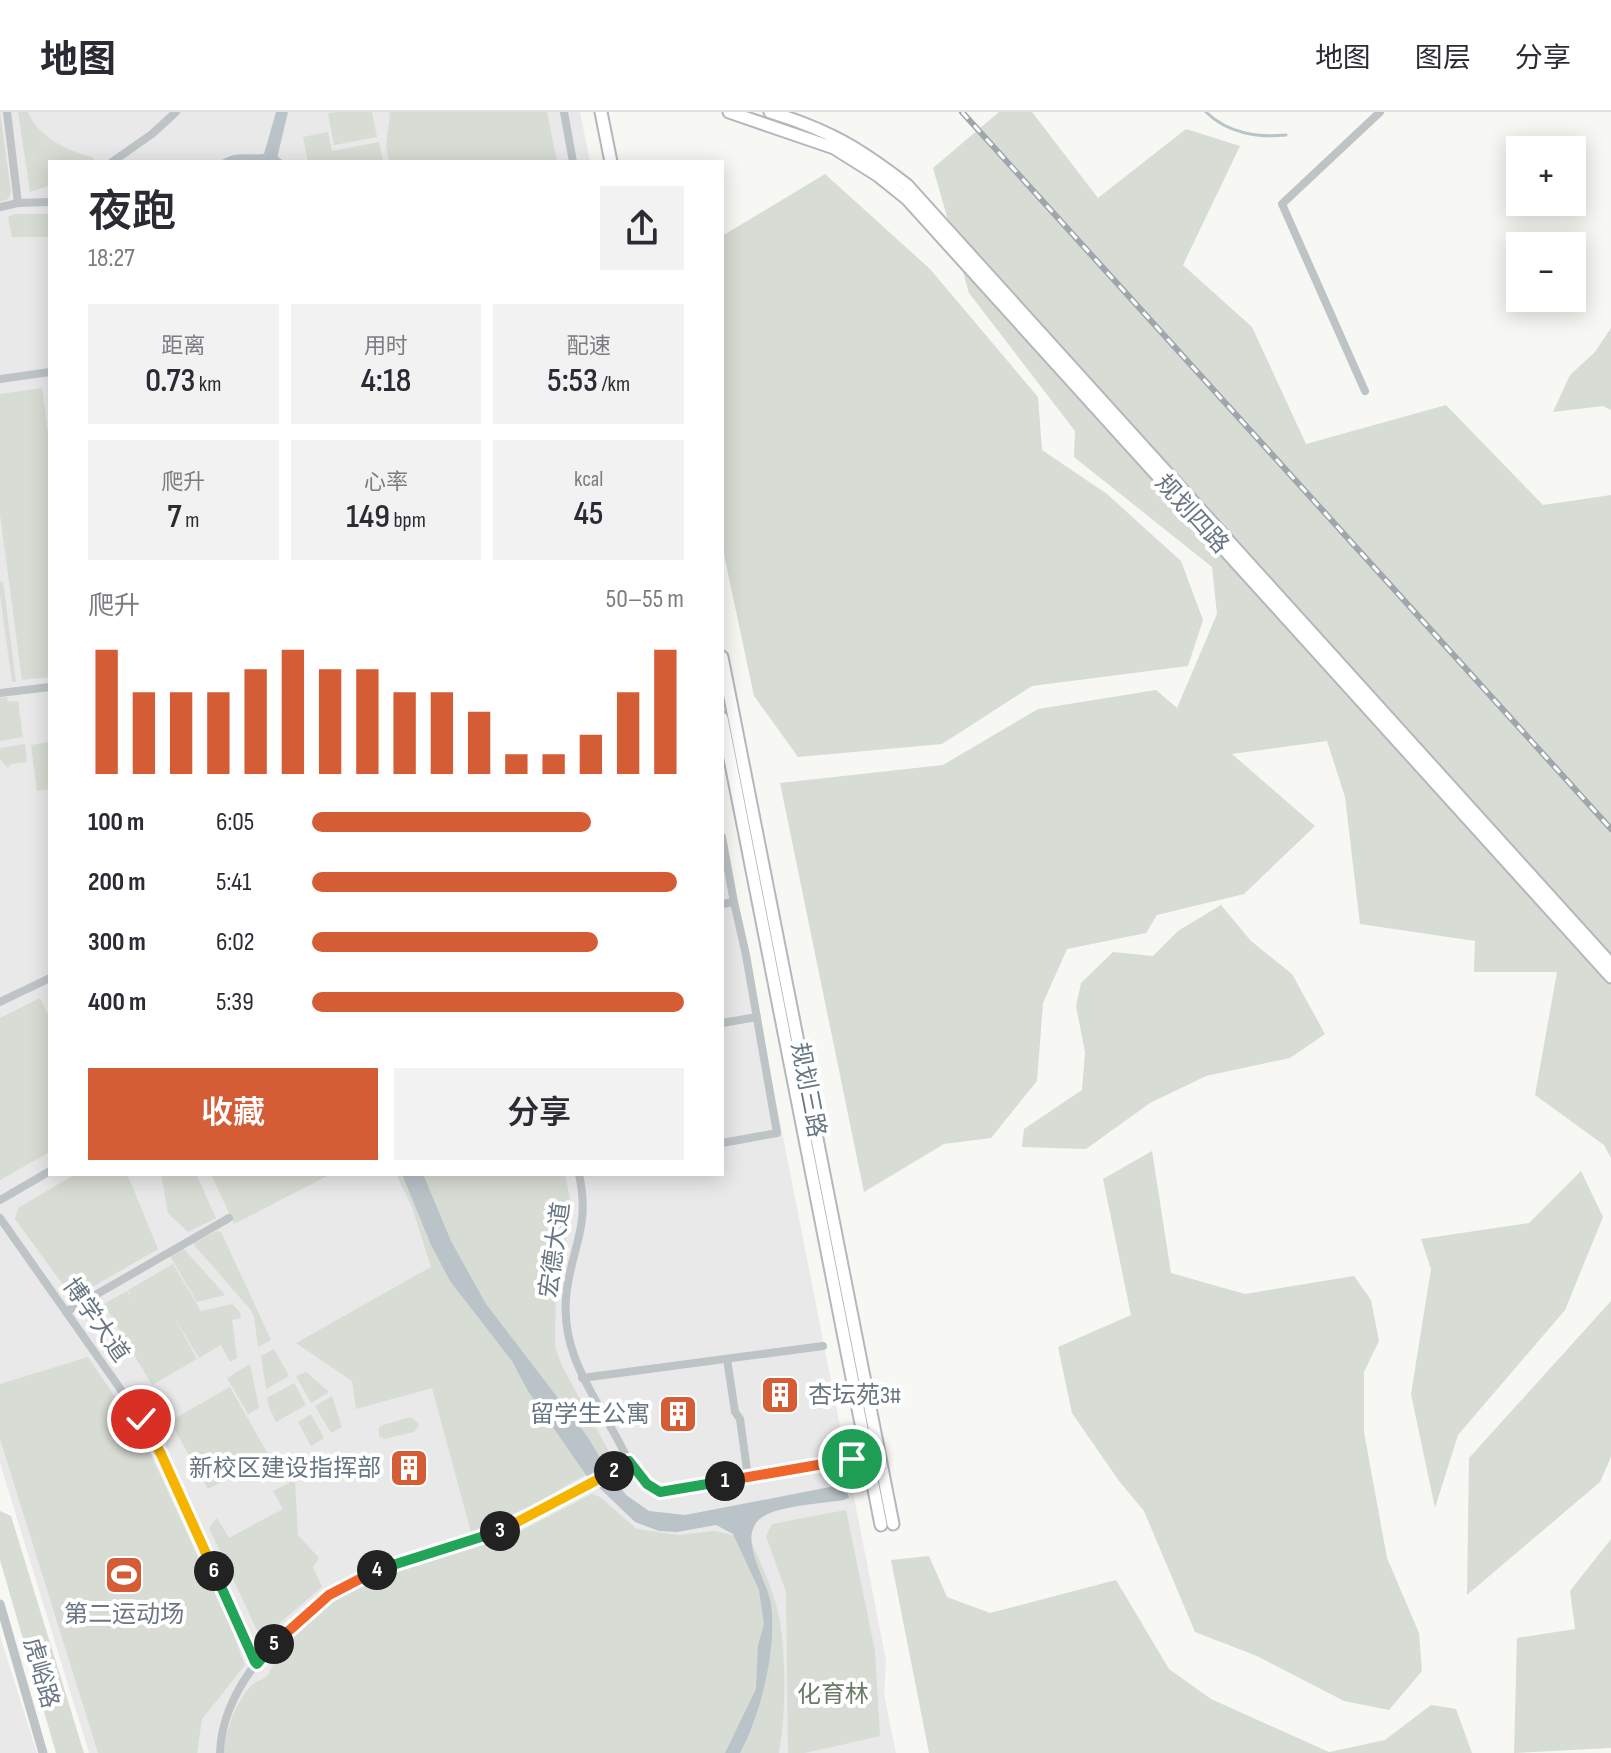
<!DOCTYPE html>
<html lang="zh">
<meta charset="utf-8">
<style>
body{margin:0;font-family:"Sofia Sans Condensed","Noto Sans SC",sans-serif;background:#f2f2f3;color:#2b2b33;height:100vh;display:flex;flex-direction:column;font-size:30px;white-space:nowrap}
*{box-sizing:border-box;margin:0}
p{font-size:26px;color:#7c7c81}
.icon{flex:none;width:44px;height:44px;fill:none;stroke:currentColor;stroke-width:2;stroke-linecap:round;stroke-linejoin:round}
.map{position:relative;flex:1;overflow:hidden}
.details{position:absolute;left:48px;top:48px;width:676px;height:1016px;display:flex;flex-direction:column;background:#fff;border-radius:0px;box-shadow:0 4px 20px #0003}
.details>*{flex:none}
.buttons{position:absolute;left:1506px;top:24px;display:grid;gap:16px}
.buttons a{display:grid;place-items:center;width:80px;height:80px;border-radius:0px;background:#fff;box-shadow:0 4px 20px #0003;font-size:40px}
.pin{position:absolute;display:grid;place-items:center;width:68px;height:68px;color:#fff;margin:-34px;border:4px solid #fff;border-radius:50%;box-shadow:0 2px 8px #0007}
.km{position:absolute;width:40px;height:40px;margin:-20px;border-radius:50%;background:#222;color:#fff;font-size:22px;line-height:40px;text-align:center}
.round{display:grid;place-items:center;flex:none;width:84px;height:84px;border-radius:0px;background:#f2f2f3}
.headline{display:flex;align-items:center;justify-content:space-between;height:136px;padding:0 40px}
h1{font-size:44px;font-weight:600;line-height:60px}
.figures{display:grid;grid-template-columns:repeat(3,1fr);gap:12px;height:136px;padding:8px 40px}
.figures div{display:grid;align-content:center;border-radius:0px;background:#f2f2f3;text-align:center}
.figures b{font-size:34px;font-weight:600}
.figures small{font-size:22px;font-weight:400}
.figures p{font-size:22px}
.chart{height:224px;padding:16px 40px}
.chart p{display:flex;justify-content:space-between}
.chart svg{width:100%;height:144px;margin-top:8px;stroke:#d55d36;stroke-width:6}
.button{display:flex;gap:16px;margin-top:auto;padding:16px 40px}
.button a{flex:1;height:92px;border-radius:0px;background:#d55d36;color:#fff;font-size:32px;font-weight:600;line-height:92px;text-align:center}
.button a+a{background:#f2f2f3;color:#2b2b33}
ul{padding:0 40px;list-style:none;font-size:26px}
li{display:grid;grid-template-columns:128px 96px 1fr;align-items:center;height:60px}
li i{height:20px;border-radius:10px;background:#d55d36}
header{display:flex;align-items:center;gap:48px;box-sizing:border-box;height:112px;padding:0 40px;background:#fff;border-bottom:2px solid #e1e1e2}
header strong{font-size:38px}
nav{display:flex;gap:44px;margin-inline-start:auto;font-size:28px}
.map>svg:first-child{display:block}
.built{fill:#e8e9e8}
.green{fill:#d7dcd4}
.water{fill:#bac3c8}
.lines{fill:none;stroke-linecap:round;stroke-linejoin:round}
.stream{stroke:#bac3c8;stroke-width:3}
.secondary-casing{stroke:#b3b8bc;stroke-width:15}
.minor{stroke:#bec3c6;stroke-width:8}
.tertiary{stroke:#bec3c6;stroke-width:9}
.secondary{stroke:#fff;stroke-width:11}
.rail-casing{stroke:#a0a7ac;stroke-width:6}
.rail{stroke:#fff;stroke-width:3;stroke-dasharray:9;stroke-linecap:butt}
.split-1-casing{stroke:#fff;stroke-width:16}
.split-2-casing{stroke:#fff;stroke-width:16}
.split-3-casing{stroke:#fff;stroke-width:16}
.split-4-casing{stroke:#fff;stroke-width:16}
.split-5-casing{stroke:#fff;stroke-width:16}
.split-6-casing{stroke:#fff;stroke-width:16}
.split-7-casing{stroke:#fff;stroke-width:16}
.split-8-casing{stroke:#fff;stroke-width:16}
.split-1{stroke:#f0652b;stroke-width:10}
.split-2{stroke:#22a559;stroke-width:10}
.split-3{stroke:#f5b400;stroke-width:10}
.split-4{stroke:#22a559;stroke-width:10}
.split-5{stroke:#f0652b;stroke-width:10}
.split-6{stroke:#22a559;stroke-width:10}
.split-7{stroke:#f5b400;stroke-width:10}
.split-8{stroke:#f5b400;stroke-width:10}
.labels{text-anchor:middle;dominant-baseline:central;stroke-width:8;stroke-linejoin:round;paint-order:stroke}
.street-label{font-size:24px;fill:#687783;stroke:#fff}
.poi-label{font-size:24px;fill:#687783;stroke:#fff;text-anchor:end}
.park-label{font-size:24px;fill:#6a7b67;stroke:#fff}
</style>
<header>
<strong>地图</strong>
<nav><a>地图</a><a>图层</a><a>分享</a></nav>
</header>
<div class="map">
<svg width="1611" height="1641" viewBox="0 0 1611 1641">
<rect width="100%" height="100%" fill="#f7f7f4"/>
<g class="built">
<path d="M0,0H580L590,50H50V1062H722V715L886,1548L884,1582L896,1641H89L0,1351Z"/>
<path d="M0,1524L37,1641H0Z"/>
</g>
<g class="green">
<path d="M0,0L11,80L8,87L0,90Z"/>
<path d="M18,0H28C38,26 69,39 94,46V49L50,50V73L30,80Z"/>
<path d="M336,0H372L377,25L334,33L328,1Z"/>
<path d="M390,0H547L557,50H389L386,34Z"/>
<path d="M999,0H1032L1098,86L1186,17L1240,34L1183,153L1252,215L1306,332L1446,293L1543,393L1611,383V1046L1604,1033L1535,983L1557,860H1474L1475,829L1360,812L1345,685L1327,629L1232,642L1315,714L1244,782L1157,803L1146,821L1067,837L1043,891L1037,969L991,1026L944,1032L864,1080L780,671L943,653L1038,597L1156,578L1177,596L1217,502L1212,455L1074,345L1075,319L969,181L933,56Z"/>
<path d="M328,20L332,39L379,30L383,50H308L303,25Z"/>
<path d="M825,62L930,157L1038,285L1042,338L1107,382L1181,449L1203,508L1188,554L1032,574L942,632L798,645L754,584L722,433V124Z"/>
<path d="M15,102H50V125H12L8,105Z"/>
<path d="M1611,216V298L1603,294L1553,300L1570,263L1595,240Z"/>
<path d="M42,276L50,336V565L22,568L0,402V282Z"/>
<path d="M3,469L16,570H12L0,483V470Z"/>
<path d="M7,585L8,590L18,589L23,625L0,629V586Z"/>
<path d="M50,630V677L37,679L31,633Z"/>
<path d="M25,632L27,650L11,652L8,656L0,647V636Z"/>
<path d="M1221,793L1251,829L1292,862L1325,922L1290,946L1206,964L1150,991L1086,1037L1022,1035L1024,1017L1082,978L1085,940L1076,894L1081,871L1113,840L1153,844L1178,819Z"/>
<path d="M40,886L50,907V1040L0,1068V906Z"/>
<path d="M1152,1039L1171,1161L1245,1182L1354,1164L1371,1188L1379,1229L1364,1260V1320L1387,1446L1419,1521L1422,1559L1389,1598L1344,1589L1257,1544L1195,1520L1144,1399L1119,1369L1072,1301L1058,1235L1131,1203L1103,1067Z"/>
<path d="M1581,1059L1603,1105L1565,1198L1458,1323L1435,1396L1411,1282L1431,1157L1421,1127L1529,1111Z"/>
<path d="M76,1062H127L158,1137L73,1186L15,1107L18,1096Z"/>
<path d="M161,1062H196L216,1106L188,1120L168,1101Z"/>
<path d="M211,1062H331L234,1112Z"/>
<path d="M396,1062H565L572,1097L556,1175L555,1235L562,1254L613,1347L531,1394L471,1420L432,1276L356,1297L352,1269L296,1231L431,1155L412,1095Z"/>
<path d="M217,1119L221,1120L271,1228L258,1235L254,1204L250,1197L195,1134L194,1131Z"/>
<path d="M184,1137L225,1183L197,1190L170,1144Z"/>
<path d="M173,1152L201,1199L232,1192L240,1200L241,1206L232,1208L237,1246L230,1250L221,1233L199,1246L174,1205L197,1247L152,1273L104,1192L127,1179L132,1187L128,1178Z"/>
<path d="M1611,1189V1345L1600,1370L1467,1483L1469,1346Z"/>
<path d="M274,1237L289,1264L266,1277L261,1244Z"/>
<path d="M88,1245L144,1328L231,1516L245,1553L202,1607L197,1641H98L0,1327V1272Z"/>
<path d="M250,1252L259,1296L248,1302L227,1266Z"/>
<path d="M306,1260L329,1280L311,1291L296,1264Z"/>
<path d="M294,1271L306,1293L276,1310L269,1295L267,1286Z"/>
<path d="M230,1275L269,1344L208,1377L170,1309Z"/>
<path d="M332,1284L342,1315L331,1321L315,1294Z"/>
<path d="M311,1302L324,1326L311,1334L298,1310Z"/>
<path d="M411,1305L419,1312L414,1320L384,1327L379,1324V1316L383,1313Z"/>
<path d="M295,1368L298,1423L319,1446L313,1455L322,1475L269,1520L265,1527H261L209,1416L217,1406L229,1426L283,1397L273,1379Z"/>
<path d="M592,1382L600,1385L637,1417L679,1423L715,1419L750,1427C762,1454 775,1481 780,1510C786,1552 786,1599 779,1641H224C226,1617 235,1591 252,1573C256,1569 263,1568 267,1564C273,1556 275,1544 281,1536C306,1505 343,1481 380,1464L517,1421Z"/>
<path d="M846,1398L875,1539L880,1624L805,1641H788L786,1480L766,1424L772,1412Z"/>
<path d="M0,1399L11,1404L84,1641H56L0,1448Z"/>
<path d="M1611,1427V1636L1514,1641L1517,1526L1575,1517L1570,1479Z"/>
<path d="M929,1444L947,1485L990,1501L1116,1468L1169,1557L1211,1587L1329,1640L1385,1628L1431,1593L1456,1597L1472,1641H929L891,1448Z"/>
</g>
<g class="water">
<path d="M276,0H288L278,42V45L285,50H220C233,38 249,44 264,42Z"/>
<path d="M402,1062H423L451,1129L486,1192L587,1324L608,1359L626,1383L649,1399L685,1403L830,1375L845,1373L849,1386L843,1388C823,1392 768,1393 756,1411C741,1432 767,1468 771,1492C777,1537 761,1602 740,1641H725L756,1577L758,1533L764,1512L759,1478L733,1422L716,1413L677,1420L659,1419L635,1410L586,1363L528,1279L512,1249L450,1169L431,1133Z"/>
</g>
<g class="lines">
<path class="stream" d="M1206,0C1227,21 1258,26 1286,23"/>
<g class="secondary-casing">
<g id="secondary">
<path d="M601,0L611,50"/>
<path d="M729,0L834,36L877,63L907,87L1611,865"/>
<path d="M770,0C829,18 859,36 907,73L1611,852"/>
<path d="M722,545L893,1412"/>
<path d="M722,606L881,1413"/>
</g>
</g>
<g class="minor">
<path d="M7,0L18,91"/>
<path d="M564,0L573,50"/>
<path d="M112,50L152,22L176,0"/>
<path d="M0,95L18,91L50,90"/>
<path d="M0,267L50,260"/>
<path d="M1365,279L1282,92L1380,0"/>
<path d="M0,581L50,575"/>
<path d="M722,725L734,790"/>
<path d="M722,792L734,790L746,843L777,1021L722,1031"/>
<path d="M0,890L50,866"/>
<path d="M722,911L757,905"/>
<path d="M579,1062C590,1114 574,1129 567,1177C558,1237 592,1280 619,1330C629,1350 643,1380 668,1380L867,1344"/>
<path d="M0,1088L50,1059"/>
<path d="M0,1106L150,1319L257,1552"/>
<path d="M66,1200L229,1106"/>
<path d="M727,1247L735,1300L740,1307L748,1365"/>
<path d="M582,1266L823,1234"/>
<path d="M220,1641C223,1558 314,1484 385,1454C420,1439 460,1434 496,1421C522,1412 546,1395 571,1381C590,1370 610,1361 629,1349"/>
</g>
<path class="tertiary" d="M0,1492L43,1641"/>
<use href="#secondary" class="secondary"/>
<g class="rail-casing">
<path id="rail" d="M962,0L1611,717"/>
</g>
<use href="#rail" class="rail"/>
</g>
<g class="lines">
<g class="split-1-casing">
<path id="split-1" d="M725,1369L852,1347"/>
</g>
<g class="split-2-casing">
<path id="split-2" d="M614,1359L629,1349L647,1372L660,1380L725,1369"/>
</g>
<g class="split-3-casing">
<path id="split-3" d="M500,1419L614,1359"/>
</g>
<g class="split-4-casing">
<path id="split-4" d="M377,1458L500,1419"/>
</g>
<g class="split-5-casing">
<path id="split-5" d="M274,1532L329,1483L377,1458"/>
</g>
<g class="split-6-casing">
<path id="split-6" d="M214,1459L255,1550L257,1552L274,1532"/>
</g>
<g class="split-7-casing">
<path id="split-7" d="M161,1342L214,1459"/>
</g>
<g class="split-8-casing">
<path id="split-8" d="M141,1307L161,1342"/>
</g>
<use href="#split-1" class="split-1"/>
<use href="#split-2" class="split-2"/>
<use href="#split-3" class="split-3"/>
<use href="#split-4" class="split-4"/>
<use href="#split-5" class="split-5"/>
<use href="#split-6" class="split-6"/>
<use href="#split-7" class="split-7"/>
<use href="#split-8" class="split-8"/>
</g>
<defs>
<g id="building-square" transform="scale(2)"><rect x="-9" y="-9" width="18" height="18" rx="4" fill="#d55d36" stroke="#fff"/><path d="M-4-6H4V6H1V3H-1V6H-4ZM-2.5-4.3h1.7v1.8h-1.7ZM.8-4.3h1.7v1.8H.8ZM-2.5-1h1.7V.8h-1.7ZM.8-1h1.7V.8H.8Z" fill="#fff"/></g>
<g id="stadium-square" transform="scale(2)"><rect x="-9" y="-9" width="18" height="18" rx="4" fill="#d55d36" stroke="#fff"/><path d="M0-5a6.5 5 0 1 0 0 10a6.5 5 0 1 0 0-10ZM-3.5-1.8h7v3.6h-7Z" fill="#fff"/></g>
</defs>
<g fill-rule="evenodd">
<use href="#building-square" x="780" y="1283"/>
<use href="#building-square" x="678" y="1302"/>
<use href="#building-square" x="409" y="1356"/>
<use href="#stadium-square" x="124" y="1463"/>
</g>
<g class="labels">
<g class="street-label">
<text transform="translate(1192 402) rotate(48)">规划四路</text>
<text transform="translate(808 978) rotate(79)">规划三路</text>
<text transform="translate(555 1138) rotate(-82)">宏德大道</text>
<text transform="translate(96 1208) rotate(55)">博学大道</text>
<text transform="translate(41 1561) rotate(74)">虎峪路</text>
</g>
<g class="poi-label">
<text x="808" y="1283" text-anchor="start">杏坛苑3#</text>
<text x="650" y="1302">留学生公寓</text>
<text x="381" y="1356">新校区建设指挥部</text>
<text x="124" y="1502" text-anchor="middle">第二运动场</text>
</g>
<g class="park-label">
<text x="833" y="1582">化育林</text>
</g>
</g>
</svg>
<div class="buttons">
<a>+</a>
<a>−</a>
</div>
<div class="pin" style="left:852px;top:1347px;background:#1e9e55"><svg class="icon" aria-label="arrive" viewBox="0 0 24 24"><path d="M6 21V4h12l-3 4 3 4H6"/></svg></div>
<div class="pin" style="left:141px;top:1307px;background:#d93025"><svg class="icon" aria-label="check" viewBox="0 0 24 24"><path d="M5 12l5 5 9-10"/></svg></div>
<b class="km" style="left:725px;top:1369px">1</b>
<b class="km" style="left:614px;top:1359px">2</b>
<b class="km" style="left:500px;top:1419px">3</b>
<b class="km" style="left:377px;top:1458px">4</b>
<b class="km" style="left:274px;top:1532px">5</b>
<b class="km" style="left:214px;top:1459px">6</b>
<section class="details">
<div class="headline"><div><h1>夜跑</h1><p>18:27</p></div><a class="round"><svg class="icon" aria-label="share" viewBox="0 0 24 24"><path d="M12 15V3M7 8l5-5 5 5M5 13v7h14v-7"/></svg></a></div>
<div class="figures">
<div><p>距离</p><b>0.73<small> km</small></b></div>
<div><p>用时</p><b>4:18</b></div>
<div><p>配速</p><b>5:53<small> /km</small></b></div>
</div>
<div class="figures">
<div><p>爬升</p><b>7<small> m</small></b></div>
<div><p>心率</p><b>149<small> bpm</small></b></div>
<div><p>kcal</p><b>45</b></div>
</div>
<div class="chart"><p><span>爬升</span>50–55 m</p>
<svg viewBox="0 0 160 44" preserveAspectRatio="none"><path d="M5 44V6M15 44V19M25 44V19M35 44V19M45 44V12M55 44V6M65 44V12M75 44V12M85 44V19M95 44V19M105 44V25M115 44V38M125 44V38M135 44V32M145 44V19M155 44V6"/></svg>
</div>
<ul>
<li><b>100 m</b>6:05<i style="width:75%"></i></li>
<li><b>200 m</b>5:41<i style="width:98%"></i></li>
<li><b>300 m</b>6:02<i style="width:77%"></i></li>
<li><b>400 m</b>5:39<i style="width:100%"></i></li>
</ul>
<div class="button"><a>收藏</a><a>分享</a></div>
</section>
</div>
